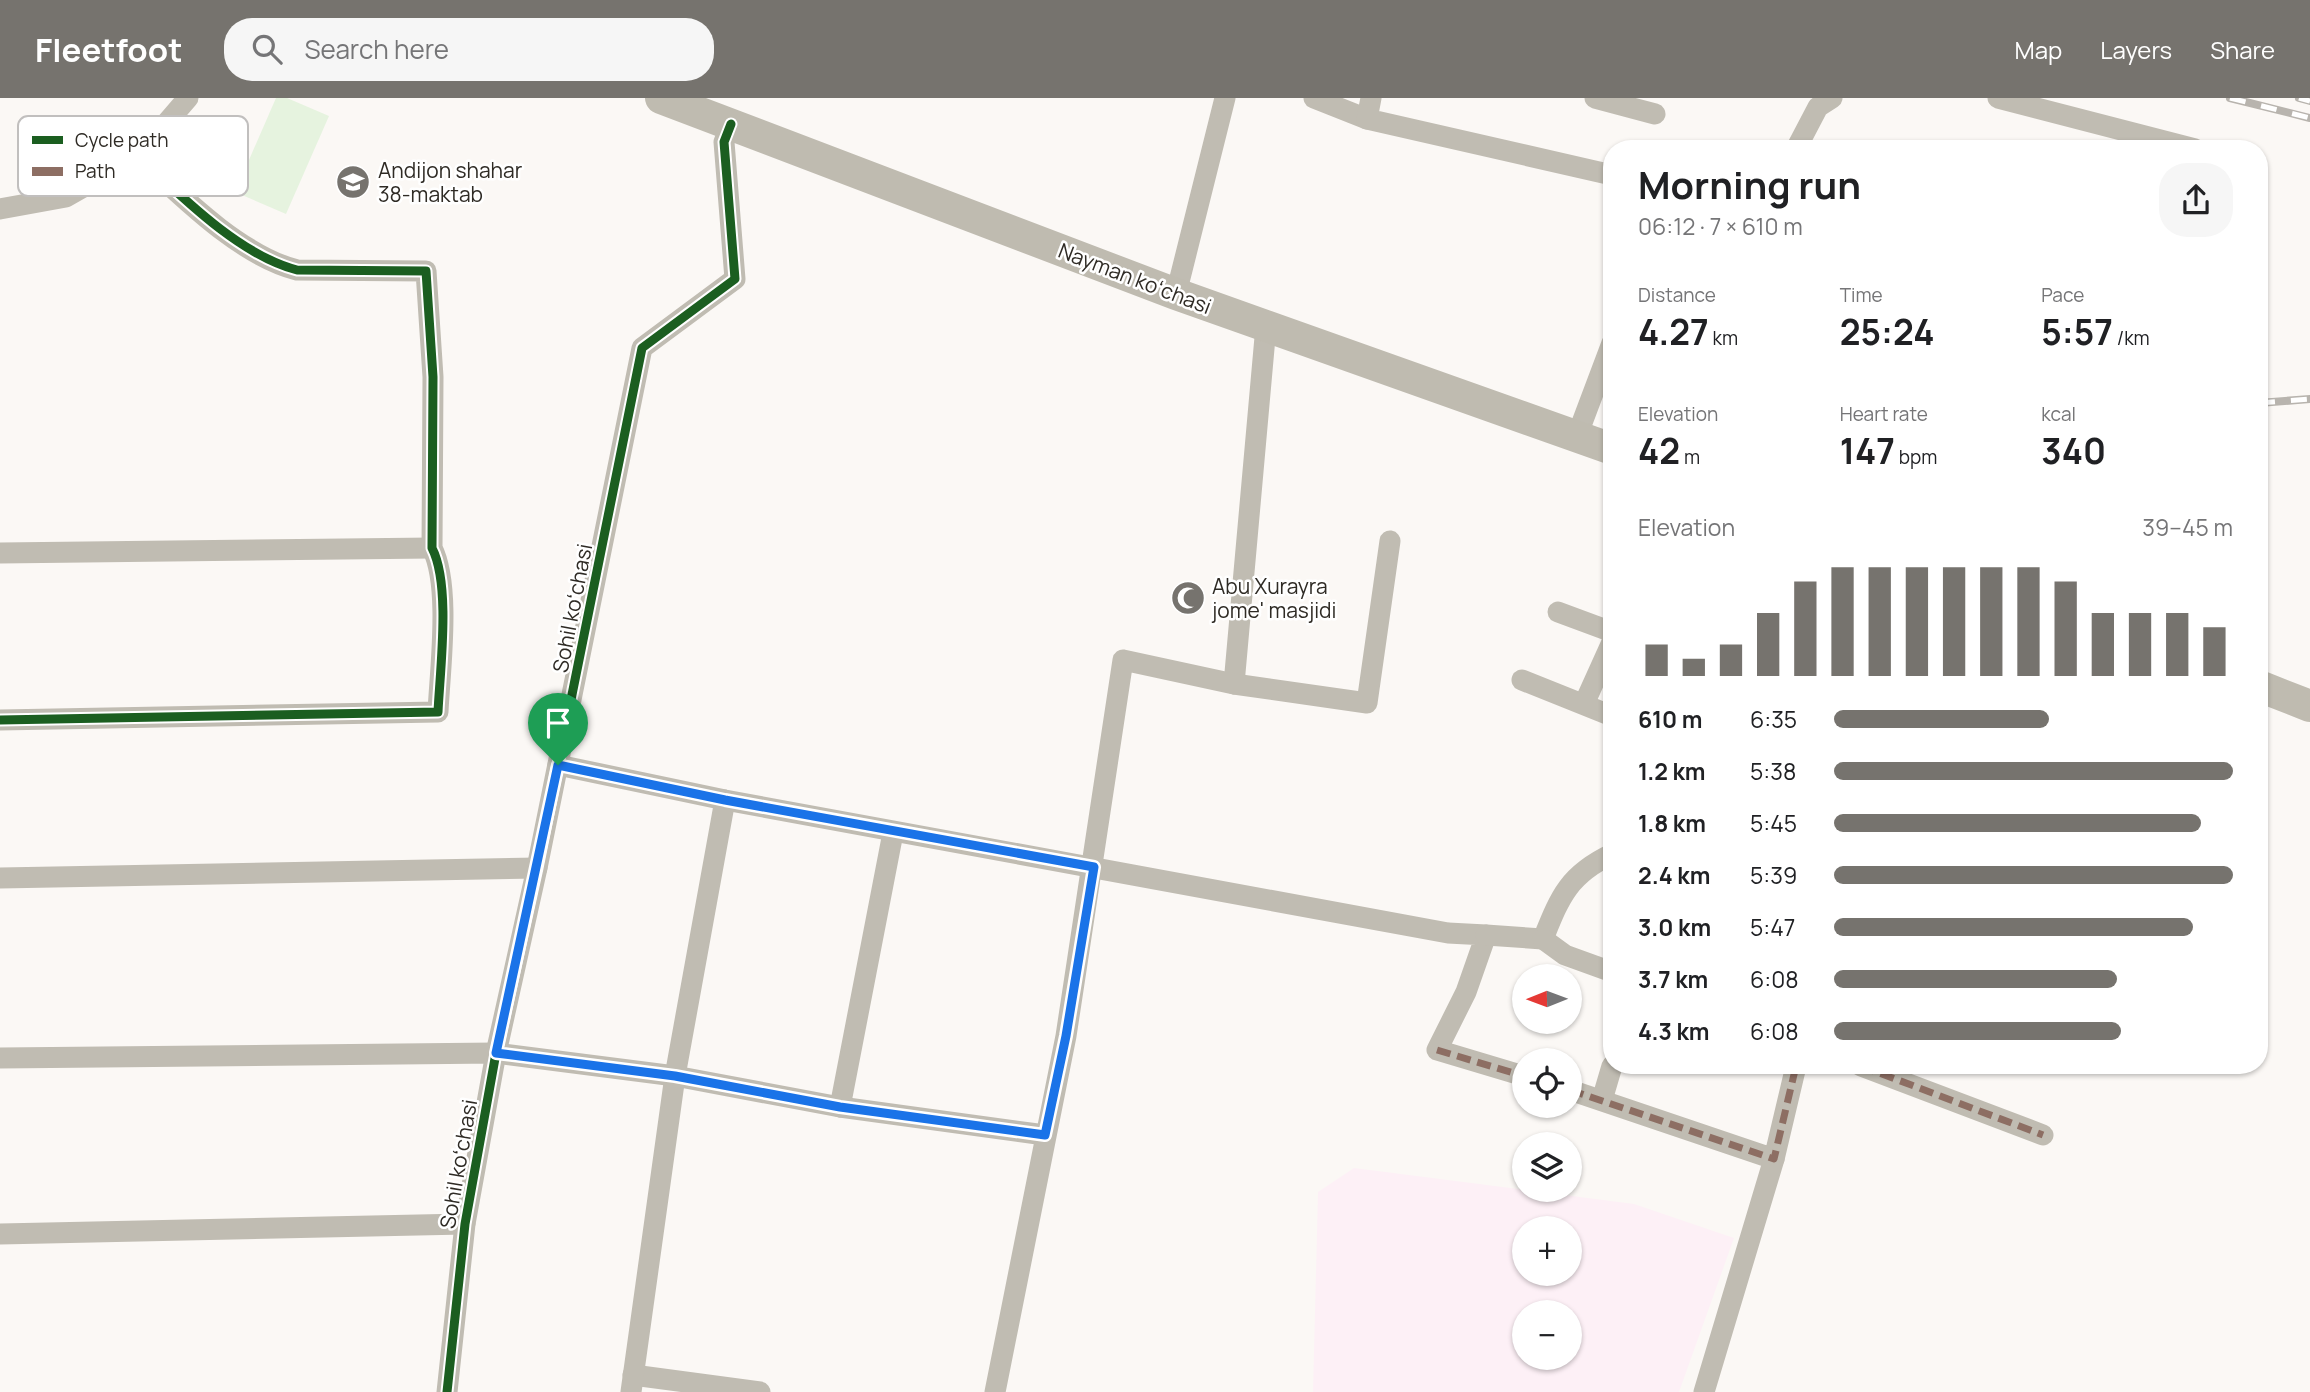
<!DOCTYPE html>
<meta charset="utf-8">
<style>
body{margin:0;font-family:Manrope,sans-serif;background:#f6f6f6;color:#202124;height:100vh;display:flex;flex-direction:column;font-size:26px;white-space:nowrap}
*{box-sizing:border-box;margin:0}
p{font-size:23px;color:#757577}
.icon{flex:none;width:38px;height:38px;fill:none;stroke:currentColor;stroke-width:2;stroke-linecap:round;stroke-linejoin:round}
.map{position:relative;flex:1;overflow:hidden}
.drawer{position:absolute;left:1603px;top:42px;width:665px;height:934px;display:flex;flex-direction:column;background:#fff;border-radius:28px;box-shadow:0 2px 5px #0004}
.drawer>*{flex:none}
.needle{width:46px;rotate:269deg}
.controls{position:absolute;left:1512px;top:866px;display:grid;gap:14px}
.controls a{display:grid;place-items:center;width:70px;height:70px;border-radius:50%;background:#fff;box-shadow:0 2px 5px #0004;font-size:35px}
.pin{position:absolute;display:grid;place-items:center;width:60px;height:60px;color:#fff;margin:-72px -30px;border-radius:50% 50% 50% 0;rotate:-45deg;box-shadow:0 0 7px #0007}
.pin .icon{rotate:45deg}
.round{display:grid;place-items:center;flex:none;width:74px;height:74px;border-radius:28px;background:#f6f6f6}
.summary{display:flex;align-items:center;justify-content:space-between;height:119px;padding:0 35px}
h1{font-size:38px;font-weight:700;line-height:52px}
.metrics{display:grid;grid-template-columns:repeat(3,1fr);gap:10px;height:119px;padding:7px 35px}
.metrics div{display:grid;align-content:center}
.metrics b{font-size:35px;font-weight:700}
.metrics small{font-size:19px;font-weight:400}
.metrics p{font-size:19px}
.chart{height:196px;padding:14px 35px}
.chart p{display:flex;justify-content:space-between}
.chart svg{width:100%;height:126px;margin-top:7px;stroke:#76736e;stroke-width:6}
ul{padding:0 35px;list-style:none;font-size:23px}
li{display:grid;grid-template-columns:112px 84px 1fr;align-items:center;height:52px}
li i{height:18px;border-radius:9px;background:#76736e}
header{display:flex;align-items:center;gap:42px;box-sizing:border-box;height:98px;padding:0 35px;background:#76736e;color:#fff}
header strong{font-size:33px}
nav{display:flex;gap:38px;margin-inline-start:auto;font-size:24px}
.search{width:490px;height:63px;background:#f6f6f6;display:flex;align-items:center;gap:18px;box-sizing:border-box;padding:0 24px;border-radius:28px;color:#757577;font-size:26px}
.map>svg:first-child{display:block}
.commercial{fill:#fdf0f6;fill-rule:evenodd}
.green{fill:#e6f3df}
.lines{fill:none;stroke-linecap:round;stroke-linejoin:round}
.minor{stroke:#c0bcb2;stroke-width:21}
.secondary{stroke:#bfbbb0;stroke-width:32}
.rail-casing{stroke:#b8b4ae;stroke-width:8}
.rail{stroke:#fff;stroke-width:5;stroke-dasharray:16;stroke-linecap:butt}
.quiet{stroke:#8d6e63;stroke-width:7;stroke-dasharray:14 7;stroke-linecap:butt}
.cycleway-casing{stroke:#fff;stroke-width:13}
.cycleway{stroke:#1b5e20;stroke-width:9}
.route-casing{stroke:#fff;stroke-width:14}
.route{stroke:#1a73e8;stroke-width:9}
.labels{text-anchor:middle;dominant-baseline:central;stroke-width:5;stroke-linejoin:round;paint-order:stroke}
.poi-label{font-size:21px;fill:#2f2b25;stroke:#fff;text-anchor:start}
.street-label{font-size:21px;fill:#2f2b25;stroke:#fff}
.key{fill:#fff;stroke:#c1bfbe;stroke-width:2}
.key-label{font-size:19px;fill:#2f2b25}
</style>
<header>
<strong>Fleetfoot</strong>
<div class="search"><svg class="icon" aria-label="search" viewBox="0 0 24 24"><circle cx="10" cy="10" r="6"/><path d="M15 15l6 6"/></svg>Search here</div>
<nav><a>Map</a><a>Layers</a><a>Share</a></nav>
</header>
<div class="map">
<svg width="2310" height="1294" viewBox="0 0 2310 1294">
<rect width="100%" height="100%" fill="#fbf8f5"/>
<path class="commercial" d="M1354,1070L1634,1106L1734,1140L1679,1294H1313L1318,1094ZM1524,1130H1570V1176H1524ZM1524,1214H1570V1260H1524Z"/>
<path class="green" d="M276,0H287L329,18L286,116L235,94Z"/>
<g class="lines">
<g class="minor">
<path d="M1314,0L1367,21"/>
<path d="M1371,0L1367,21L1612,77"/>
<path d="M1595,0L1655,16"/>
<path d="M1998,0L2195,51"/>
<path d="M1796,51L1818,9L1832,0"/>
<path d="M0,111L66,99L138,58L188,0"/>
<path d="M1176,196L1225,0"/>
<path d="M1577,338L1612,245"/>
<path d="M0,455L432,450"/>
<path d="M1558,514L1612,534"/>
<path d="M1522,582L1612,618"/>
<path d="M1234,586L1266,228"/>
<path d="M1584,606L1612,544"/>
<path d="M0,622L438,614C440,571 451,487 432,450L433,279L426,173L297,172C239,157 181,98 138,58"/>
<path d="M558,667L725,702L1448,835L1486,837L1466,894L1437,952L1524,978"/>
<path d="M0,780L537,770"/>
<path d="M1486,837L1543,841C1560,799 1568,777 1612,756"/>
<path d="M1543,841L1565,857L1612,874"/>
<path d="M0,960L496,955L675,978L840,1009L1045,1037"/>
<path d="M1861,968L2043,1037"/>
<path d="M1570,992L1774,1061L1796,968"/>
<path d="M1602,1002L1612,968"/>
<path d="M840,1009L892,740"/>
<path d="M0,1136L465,1126"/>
<path d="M633,1277L760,1294"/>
<path d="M447,1294L465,1126L496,955L537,770L642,250L735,181L724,44L731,26"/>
<path d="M631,1294L675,978L725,702"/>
<path d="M995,1294L1066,938L1123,562L1234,586L1367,605L1390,443"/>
<path d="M1704,1294L1774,1061"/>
</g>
<g class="secondary">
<path d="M661,0L1176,196L1612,351"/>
<path d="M2259,588L2310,608"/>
</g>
<g class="rail-casing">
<g id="rail">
<path d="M2230,0L2310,20"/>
<path d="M2299,0L2310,3"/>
<path d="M2259,305L2310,301"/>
</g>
</g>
<use href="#rail" class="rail"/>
<g class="quiet">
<path d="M1437,952L1524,978"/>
<path d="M1861,968L2043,1037"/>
<path d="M1570,992L1774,1061L1796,968"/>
</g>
<g class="cycleway-casing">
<g id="cycleway">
<path d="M0,622L438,614C440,571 451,487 432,450L433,279L426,173L297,172C239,157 181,98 138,58"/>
<path d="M447,1294L465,1126L496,955L537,770L642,250L735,181L724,44L731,26"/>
</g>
</g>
<use href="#cycleway" class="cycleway"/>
</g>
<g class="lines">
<g class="route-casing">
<path id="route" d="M558,667L725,702L1094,769L1066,938L1045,1037L840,1009L675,978L496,955Z"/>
</g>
<use href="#route" class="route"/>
</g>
<defs>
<g id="school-disc" transform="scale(1.75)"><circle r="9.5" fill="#76736e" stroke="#fff"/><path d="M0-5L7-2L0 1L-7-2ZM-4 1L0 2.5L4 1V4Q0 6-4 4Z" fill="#fff"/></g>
<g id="mosque-disc" transform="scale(1.75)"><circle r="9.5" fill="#76736e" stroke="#fff"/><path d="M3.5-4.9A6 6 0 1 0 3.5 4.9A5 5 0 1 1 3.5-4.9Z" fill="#fff"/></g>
</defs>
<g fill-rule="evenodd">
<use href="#school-disc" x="353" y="84"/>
<use href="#mosque-disc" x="1188" y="500"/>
</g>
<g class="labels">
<g class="poi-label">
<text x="378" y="72">Andijon shahar<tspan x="378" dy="24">38-maktab</tspan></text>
<text x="1212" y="488">Abu Xurayra<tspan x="1212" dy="24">jome' masjidi</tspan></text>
</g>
<g class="street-label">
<text transform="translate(1135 180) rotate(21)">Nayman koʻchasi</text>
<text transform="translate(572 510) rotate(-79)">Sohil koʻchasi</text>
<text transform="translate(458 1066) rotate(-80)">Sohil koʻchasi</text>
</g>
</g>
<rect x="18" y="18" width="230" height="80" rx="10" class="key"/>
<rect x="32" y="38" width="31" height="8" fill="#1b5e20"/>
<rect x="32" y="69" width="31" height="9" fill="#8d6e63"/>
<g class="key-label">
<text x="75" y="49">Cycle path</text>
<text x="75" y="80">Path</text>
</g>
</svg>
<div class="controls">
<a><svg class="needle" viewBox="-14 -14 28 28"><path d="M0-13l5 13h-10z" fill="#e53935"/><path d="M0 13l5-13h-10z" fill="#757577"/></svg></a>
<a><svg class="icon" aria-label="locate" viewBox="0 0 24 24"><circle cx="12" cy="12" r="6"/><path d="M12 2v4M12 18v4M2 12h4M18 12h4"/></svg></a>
<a><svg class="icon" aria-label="layers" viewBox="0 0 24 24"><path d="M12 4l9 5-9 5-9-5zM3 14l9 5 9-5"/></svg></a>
<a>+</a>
<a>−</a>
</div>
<div class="pin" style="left:558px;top:667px;background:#1e9e55"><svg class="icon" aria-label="arrive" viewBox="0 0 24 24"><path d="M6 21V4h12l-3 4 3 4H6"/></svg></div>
<section class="drawer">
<div class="summary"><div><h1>Morning run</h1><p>06:12 · 7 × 610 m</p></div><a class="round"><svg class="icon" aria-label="share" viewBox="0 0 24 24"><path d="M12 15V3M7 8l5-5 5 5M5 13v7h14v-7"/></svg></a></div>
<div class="metrics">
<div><p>Distance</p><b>4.27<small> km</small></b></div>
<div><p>Time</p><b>25:24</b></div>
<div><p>Pace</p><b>5:57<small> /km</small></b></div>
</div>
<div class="metrics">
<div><p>Elevation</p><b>42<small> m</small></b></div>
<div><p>Heart rate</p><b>147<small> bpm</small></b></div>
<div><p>kcal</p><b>340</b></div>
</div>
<div class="chart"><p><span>Elevation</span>39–45 m</p>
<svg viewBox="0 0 160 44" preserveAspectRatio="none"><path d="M5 44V33M15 44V38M25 44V33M35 44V22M45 44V11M55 44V6M65 44V6M75 44V6M85 44V6M95 44V6M105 44V6M115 44V11M125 44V22M135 44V22M145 44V22M155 44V27"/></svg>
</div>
<ul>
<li><b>610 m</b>6:35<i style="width:54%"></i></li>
<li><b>1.2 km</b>5:38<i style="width:100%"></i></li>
<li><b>1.8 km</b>5:45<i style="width:92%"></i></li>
<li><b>2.4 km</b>5:39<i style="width:100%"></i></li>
<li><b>3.0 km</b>5:47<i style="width:90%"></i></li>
<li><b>3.7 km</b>6:08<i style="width:71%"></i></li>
<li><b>4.3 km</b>6:08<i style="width:72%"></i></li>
</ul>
</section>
</div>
